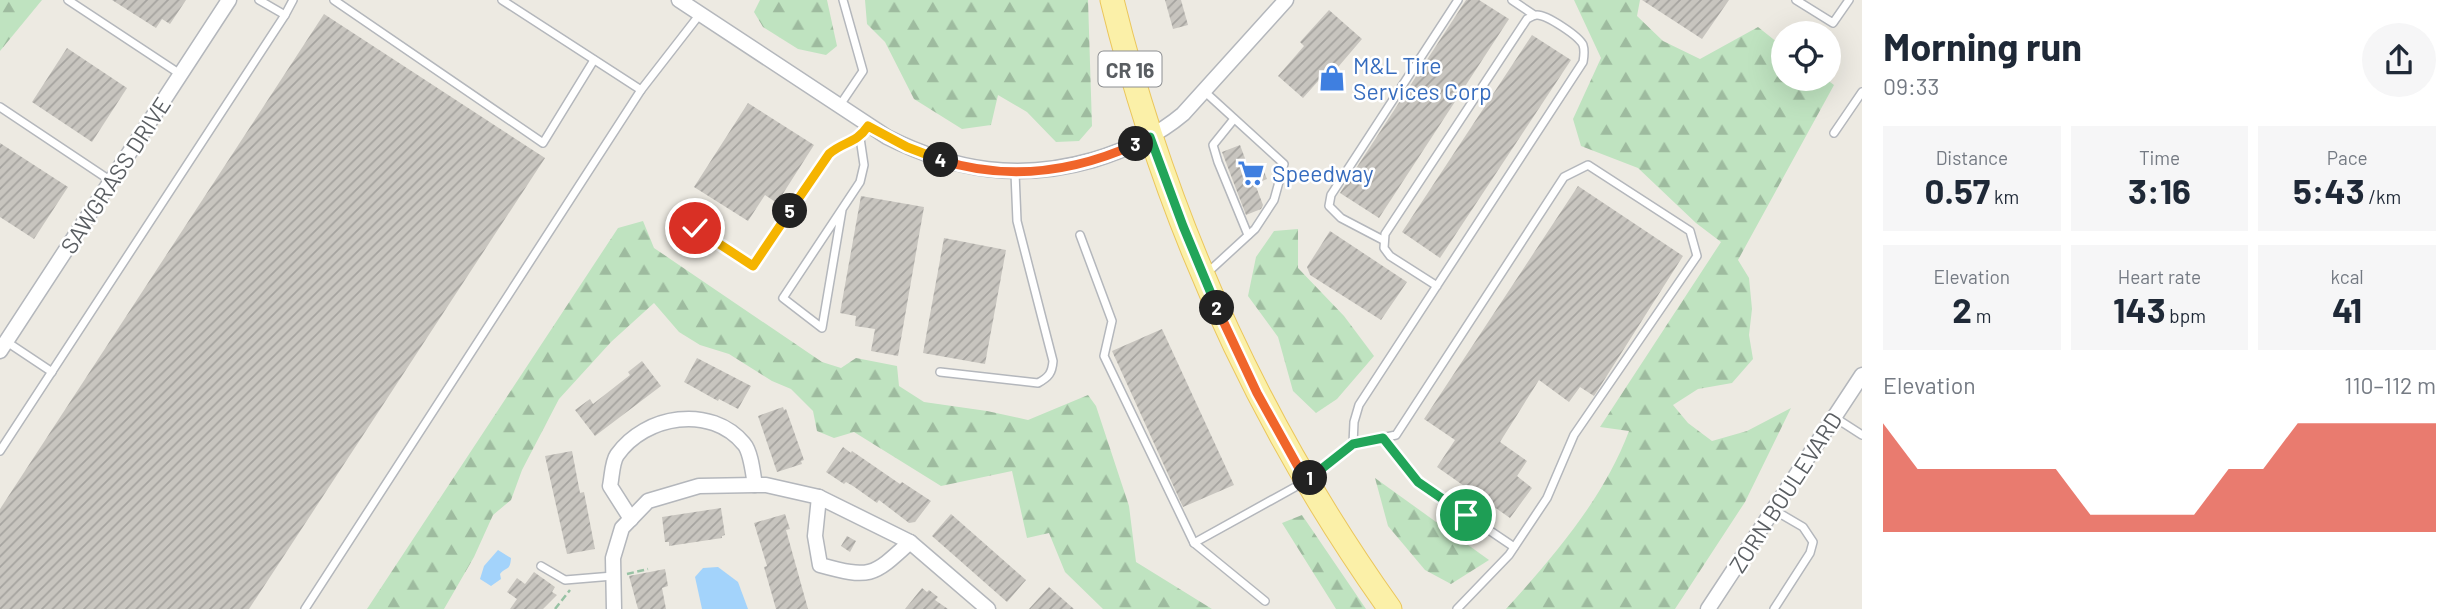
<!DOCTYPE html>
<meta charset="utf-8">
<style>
body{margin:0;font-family:Barlow,sans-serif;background:#f6f6f7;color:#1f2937;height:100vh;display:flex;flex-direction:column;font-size:26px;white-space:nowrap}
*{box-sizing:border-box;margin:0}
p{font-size:23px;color:#747a83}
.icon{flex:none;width:38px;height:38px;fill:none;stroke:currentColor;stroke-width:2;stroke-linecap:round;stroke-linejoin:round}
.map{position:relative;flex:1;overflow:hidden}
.panel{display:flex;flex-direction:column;background:#fff;width:595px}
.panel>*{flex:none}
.controls{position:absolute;left:1771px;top:21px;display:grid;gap:14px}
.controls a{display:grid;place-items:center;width:70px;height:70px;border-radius:50%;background:#fff;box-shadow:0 7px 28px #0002;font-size:35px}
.pin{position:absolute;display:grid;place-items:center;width:60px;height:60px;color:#fff;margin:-30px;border:4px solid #fff;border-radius:50%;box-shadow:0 2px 7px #0007}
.km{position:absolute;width:35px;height:35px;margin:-18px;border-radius:50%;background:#222;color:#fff;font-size:19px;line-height:35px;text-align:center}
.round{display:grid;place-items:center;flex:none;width:74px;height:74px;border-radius:37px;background:#f6f6f7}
.headline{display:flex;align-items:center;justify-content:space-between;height:119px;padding:0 21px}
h1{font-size:38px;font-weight:700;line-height:52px}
.figures{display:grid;grid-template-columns:repeat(3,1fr);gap:10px;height:119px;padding:7px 21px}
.figures div{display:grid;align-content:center;border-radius:0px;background:#f6f6f7;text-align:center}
.figures b{font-size:35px;font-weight:700}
.figures small{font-size:19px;font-weight:400}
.figures p{font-size:19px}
.chart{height:196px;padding:14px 21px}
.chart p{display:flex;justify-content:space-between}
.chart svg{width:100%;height:126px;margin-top:7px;fill:#e14433;opacity:.7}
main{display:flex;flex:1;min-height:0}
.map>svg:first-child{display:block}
.forest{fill:url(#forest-firs)}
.water{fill:#a3d3fb}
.building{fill:url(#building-hatch)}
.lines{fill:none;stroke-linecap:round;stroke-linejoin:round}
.service-casing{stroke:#b4b7bc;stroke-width:10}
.minor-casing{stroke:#b4b7bc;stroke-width:17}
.primary-casing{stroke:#ebc65c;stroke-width:25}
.path{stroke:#97c2a4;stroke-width:2.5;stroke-dasharray:7 3.5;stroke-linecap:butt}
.service{stroke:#fff;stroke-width:7}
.minor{stroke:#fff;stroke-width:14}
.primary{stroke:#fbf0a8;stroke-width:23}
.split-1-casing{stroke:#fff;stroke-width:14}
.split-2-casing{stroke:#fff;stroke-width:14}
.split-3-casing{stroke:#fff;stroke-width:14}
.split-4-casing{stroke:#fff;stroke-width:14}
.split-5-casing{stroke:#fff;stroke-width:14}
.split-6-casing{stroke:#fff;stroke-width:14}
.split-1{stroke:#22a559;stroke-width:9}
.split-2{stroke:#f0652b;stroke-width:9}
.split-3{stroke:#22a559;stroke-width:9}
.split-4{stroke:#f0652b;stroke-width:9}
.split-5{stroke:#f5b400;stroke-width:9}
.split-6{stroke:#f5b400;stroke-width:9}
.labels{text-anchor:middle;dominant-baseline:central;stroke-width:5;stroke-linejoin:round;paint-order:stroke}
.shield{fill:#fff;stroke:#8c8e91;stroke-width:2}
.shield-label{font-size:21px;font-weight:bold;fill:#5a5e62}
.shop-label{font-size:23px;fill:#366cbe;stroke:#fff;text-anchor:start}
.street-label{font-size:23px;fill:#5a5e62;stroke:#fff}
</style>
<main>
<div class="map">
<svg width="1862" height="609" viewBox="0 0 1862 609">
<defs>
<pattern id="forest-firs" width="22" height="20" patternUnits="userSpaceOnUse" patternTransform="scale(1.75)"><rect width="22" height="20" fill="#bfe3c0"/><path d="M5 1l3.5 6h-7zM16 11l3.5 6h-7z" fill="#9ebb9f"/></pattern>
<pattern id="building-hatch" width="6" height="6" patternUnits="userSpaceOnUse" patternTransform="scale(1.75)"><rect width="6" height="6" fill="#c8c5bf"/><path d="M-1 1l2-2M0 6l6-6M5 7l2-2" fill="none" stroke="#a5a39f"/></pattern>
</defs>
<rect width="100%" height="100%" fill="#edeae2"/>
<g class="forest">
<path d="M0,0H42L0,51Z"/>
<path d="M760,0H827L837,46L826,55L798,49L763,27L754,12Z"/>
<path d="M865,0H1088L1092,126L1079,141L1056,142L1027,112L998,95L991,125L962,129L914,99L885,42L867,24Z"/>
<path d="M1574,0H1640L1637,16L1663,41L1700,59L1758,27L1783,47V79H1826L1834,85L1738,260L1749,278L1752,309L1749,335L1753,359L1732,383L1698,389L1673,405L1688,423L1712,441L1747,431L1791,408L1745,502L1675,609H1506C1554,556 1604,498 1629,431L1600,427L1721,242L1696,223L1638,168L1581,146L1573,119L1601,58Z"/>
<path d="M643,221L654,248L822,362L841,368L856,358L897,366L899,386L924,402L987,411L1028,420L1088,395L1096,406L1129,506L1136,562L1212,609H1103L1065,572L1049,533L1027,538L1012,471L941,486L854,432L834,438L817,431L813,411L791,389L772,381L729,354L700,345L679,332L654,303L611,342L559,399L522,470L511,500L493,515L474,557L444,609H367L618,228Z"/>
<path d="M1298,229V268L1344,316L1374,356L1337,399L1316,413L1293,391L1278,337L1248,296L1256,257L1274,231Z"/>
<path d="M1375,478L1489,560L1451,584L1425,570L1388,526Z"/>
<path d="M1302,515L1366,609H1367H1336L1282,523Z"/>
</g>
<g class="water">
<path d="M498,550L511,558C510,572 506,566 500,574L501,579L491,586L480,579L484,566Z"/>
<path d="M718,567L738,582L748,609H702L695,577L703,568Z"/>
</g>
<g class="building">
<path d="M112,0H186L170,24L162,19L156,28Z"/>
<path d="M1165,0H1181L1188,25L1173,29Z"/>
<path d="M1466,0H1479L1509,19L1379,218L1340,193Z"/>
<path d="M1642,0H1729L1702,39Z"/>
<path d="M1329,10L1362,39L1333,73L1329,69L1303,98L1278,76L1304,46L1300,42Z"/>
<path d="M324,14L545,158L249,609H0V509Z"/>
<path d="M1532,35L1571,60L1440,258L1402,232Z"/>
<path d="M67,48L127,88L92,142L32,102Z"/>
<path d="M748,103L814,145L777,203L765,195L748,221L694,187Z"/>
<path d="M0,143L68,187L34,239L0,217Z"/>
<path d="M1240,145L1249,169L1261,164L1267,179L1255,184L1263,205L1261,209L1246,215L1222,152Z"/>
<path d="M1578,186L1683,256L1594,396L1580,387L1569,402L1539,380L1500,442L1527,461L1517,476L1532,488L1510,518L1477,495L1469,507H1465L1460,500L1467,488L1437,467L1455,440L1424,419Z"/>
<path d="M861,196L924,207L898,356L871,351L875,329L855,326L856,316L840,313Z"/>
<path d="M1330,231L1407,282L1381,320L1310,275L1307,267Z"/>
<path d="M944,238L1006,250L985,364L923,353Z"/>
<path d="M1162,329L1234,485L1183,507L1112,351Z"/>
<path d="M697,358L751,386L738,409L719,399L718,401L684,382Z"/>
<path d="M642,361L661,386L595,436L575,410L590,399L593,404L630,375L628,372Z"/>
<path d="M783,407L784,410L786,409L804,460L801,461L802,464L777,472L758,416Z"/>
<path d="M843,447L851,453L852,451L900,484L902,482L931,501L915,522L909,523L879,500L877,503L853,486L846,482L844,484L826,472Z"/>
<path d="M572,451L580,493L584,492L595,549L567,554L545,456Z"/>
<path d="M721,508L725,535L722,536V538L669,546V542H665L662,517Z"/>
<path d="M785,514L790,529L786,530L808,609H776L764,567L767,566L754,523Z"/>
<path d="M951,514L1026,580L1007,602L932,536Z"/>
<path d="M847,536L856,541L850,552L841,546Z"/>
<path d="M665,569L668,586L662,588L666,609H638L629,576Z"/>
<path d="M534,572L555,587L552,592L557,595L543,609H510L517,599L507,592L517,578L525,584Z"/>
<path d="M1049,587L1057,594L1074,609H1029Z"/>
<path d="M922,588L927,592L929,590L938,597L935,600L948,609H905Z"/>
</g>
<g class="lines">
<g class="service-casing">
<g id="service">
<path d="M68,0L180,74"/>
<path d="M334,0L543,143L594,60"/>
<path d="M502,0L641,90"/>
<path d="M1512,0L1534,15"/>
<path d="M1796,0L1833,23L1849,0"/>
<path d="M285,15L293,0"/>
<path d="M1204,91L1284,164L1274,200L1255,229L1206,274"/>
<path d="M840,105L863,71L843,0"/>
<path d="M0,107L111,181"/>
<path d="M1234,119L1213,145L1218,162L1248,235"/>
<path d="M1834,133L1862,92"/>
<path d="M842,210L822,328L783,298L860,182L864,165L860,138"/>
<path d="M695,228L753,266L829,154C844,141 856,144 868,126"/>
<path d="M1080,235L1112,321L1104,356L1194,543L1265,601"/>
<path d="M1383,240L1341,218L1329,206L1331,195L1458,0"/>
<path d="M7,342L52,372"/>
<path d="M940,372L1038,383C1049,377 1052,373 1053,361L1017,221L1015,173"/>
<path d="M1834,417L1862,435"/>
<path d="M1383,438L1418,482L1514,547"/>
<path d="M1353,444L1396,435L1564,177L1588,165L1690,231L1697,256L1574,435L1547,498L1509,555L1457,609"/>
<path d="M0,451L285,15L259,0"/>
<path d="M1194,543L1306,481L1353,444L1354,422L1359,405L1583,62C1584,56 1585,51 1583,45C1579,36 1547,15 1537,15C1533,15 1531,17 1527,19L1385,234L1384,248L1390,256L1437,286"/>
<path d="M541,566L565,580L613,576"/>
<path d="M305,609L641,90L700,14"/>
<path d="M1774,609L1810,553L1813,542L1803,527L1774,510"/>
</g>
</g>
<g class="minor-casing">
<g id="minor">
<path d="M679,0L887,137C955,171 1019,181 1093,160C1126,150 1157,136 1183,114L1286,0"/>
<path d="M0,351L229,0"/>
<path d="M819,497L815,536L820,565C871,579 873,576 910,542"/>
<path d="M631,519L610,486C612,477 612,462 617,455C645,415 711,404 744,444C751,452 753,474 755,485"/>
<path d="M614,609L613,558L622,528L648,501L699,486L755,485H766L819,497L910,542L988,609"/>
<path d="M1708,609L1862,375"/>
</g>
</g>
<g class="primary-casing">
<path id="primary" d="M1112,0C1166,220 1259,425 1390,609"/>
</g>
<g class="path">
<path d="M627,574L648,569"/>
<path d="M555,609L570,590"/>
</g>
<use href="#service" class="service"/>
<use href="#minor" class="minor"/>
<use href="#primary" class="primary"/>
</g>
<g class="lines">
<g class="split-1-casing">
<path id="split-1" d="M1310,478L1353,444L1383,438L1418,482L1466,515"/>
</g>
<g class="split-2-casing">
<path id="split-2" d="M1217,308L1257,393L1306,481L1310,478"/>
</g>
<g class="split-3-casing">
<path id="split-3" d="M1136,144L1150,137L1183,226L1217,308"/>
</g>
<g class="split-4-casing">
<path id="split-4" d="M941,160C1007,181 1074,172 1136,144"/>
</g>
<g class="split-5-casing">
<path id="split-5" d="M790,211L829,154C844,141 856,144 868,126L907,147L941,160"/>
</g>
<g class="split-6-casing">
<path id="split-6" d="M695,228L753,266L790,211"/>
</g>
<use href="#split-1" class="split-1"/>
<use href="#split-2" class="split-2"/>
<use href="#split-3" class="split-3"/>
<use href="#split-4" class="split-4"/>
<use href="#split-5" class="split-5"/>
<use href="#split-6" class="split-6"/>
</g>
<defs>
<g id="shop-bare" transform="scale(2.1)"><path d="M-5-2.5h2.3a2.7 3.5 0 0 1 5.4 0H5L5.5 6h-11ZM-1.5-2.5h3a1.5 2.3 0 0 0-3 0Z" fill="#3f7fe0" stroke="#fff" stroke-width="2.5" paint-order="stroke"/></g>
<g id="supermarket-bare" transform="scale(2.1)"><path d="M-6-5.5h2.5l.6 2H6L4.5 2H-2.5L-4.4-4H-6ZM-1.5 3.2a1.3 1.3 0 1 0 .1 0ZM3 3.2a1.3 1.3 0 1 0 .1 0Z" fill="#3f7fe0" stroke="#fff" stroke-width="2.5" paint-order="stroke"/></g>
</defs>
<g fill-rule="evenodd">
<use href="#shop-bare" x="1332" y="78"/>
<use href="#supermarket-bare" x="1251" y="173"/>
</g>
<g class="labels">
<rect class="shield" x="1098.5" y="51.5" width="63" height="35" rx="5"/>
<g class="shield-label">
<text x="1130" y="69">CR 16</text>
</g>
<g class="shop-label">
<text x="1353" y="65">M&amp;L Tire<tspan x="1353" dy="26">Services Corp</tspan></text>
<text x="1272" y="173">Speedway</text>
</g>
<g class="street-label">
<text transform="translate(115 175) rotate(-57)">SAWGRASS DRIVE</text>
<text transform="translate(1785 492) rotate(-57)">ZORN BOULEVARD</text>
</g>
</g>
</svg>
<div class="controls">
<a><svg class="icon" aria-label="locate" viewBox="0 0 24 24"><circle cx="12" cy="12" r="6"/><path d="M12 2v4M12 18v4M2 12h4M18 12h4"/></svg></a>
</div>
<div class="pin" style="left:1466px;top:515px;background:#1e9e55"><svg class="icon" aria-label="arrive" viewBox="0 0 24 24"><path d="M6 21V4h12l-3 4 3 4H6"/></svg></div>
<div class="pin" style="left:695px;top:228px;background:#d93025"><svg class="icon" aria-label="check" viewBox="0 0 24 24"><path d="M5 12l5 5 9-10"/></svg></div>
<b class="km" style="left:1310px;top:478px">1</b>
<b class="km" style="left:1217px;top:308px">2</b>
<b class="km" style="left:1136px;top:144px">3</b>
<b class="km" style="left:941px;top:160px">4</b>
<b class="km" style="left:790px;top:211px">5</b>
</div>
<section class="panel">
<div class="headline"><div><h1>Morning run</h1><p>09:33</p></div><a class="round"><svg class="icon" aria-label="share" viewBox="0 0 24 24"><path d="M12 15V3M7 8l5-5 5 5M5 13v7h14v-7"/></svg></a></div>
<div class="figures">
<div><p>Distance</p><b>0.57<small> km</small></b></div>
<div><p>Time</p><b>3:16</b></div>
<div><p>Pace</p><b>5:43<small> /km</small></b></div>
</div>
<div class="figures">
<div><p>Elevation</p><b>2<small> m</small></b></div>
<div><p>Heart rate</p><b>143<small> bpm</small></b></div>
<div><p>kcal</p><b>41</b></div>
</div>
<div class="chart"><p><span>Elevation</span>110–112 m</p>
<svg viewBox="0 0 160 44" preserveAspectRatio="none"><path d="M0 44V6L10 22L20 22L30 22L40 22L50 22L60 38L70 38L80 38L90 38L100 22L110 22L120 6L130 6L140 6L150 6L160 6V44z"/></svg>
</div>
</section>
</main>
